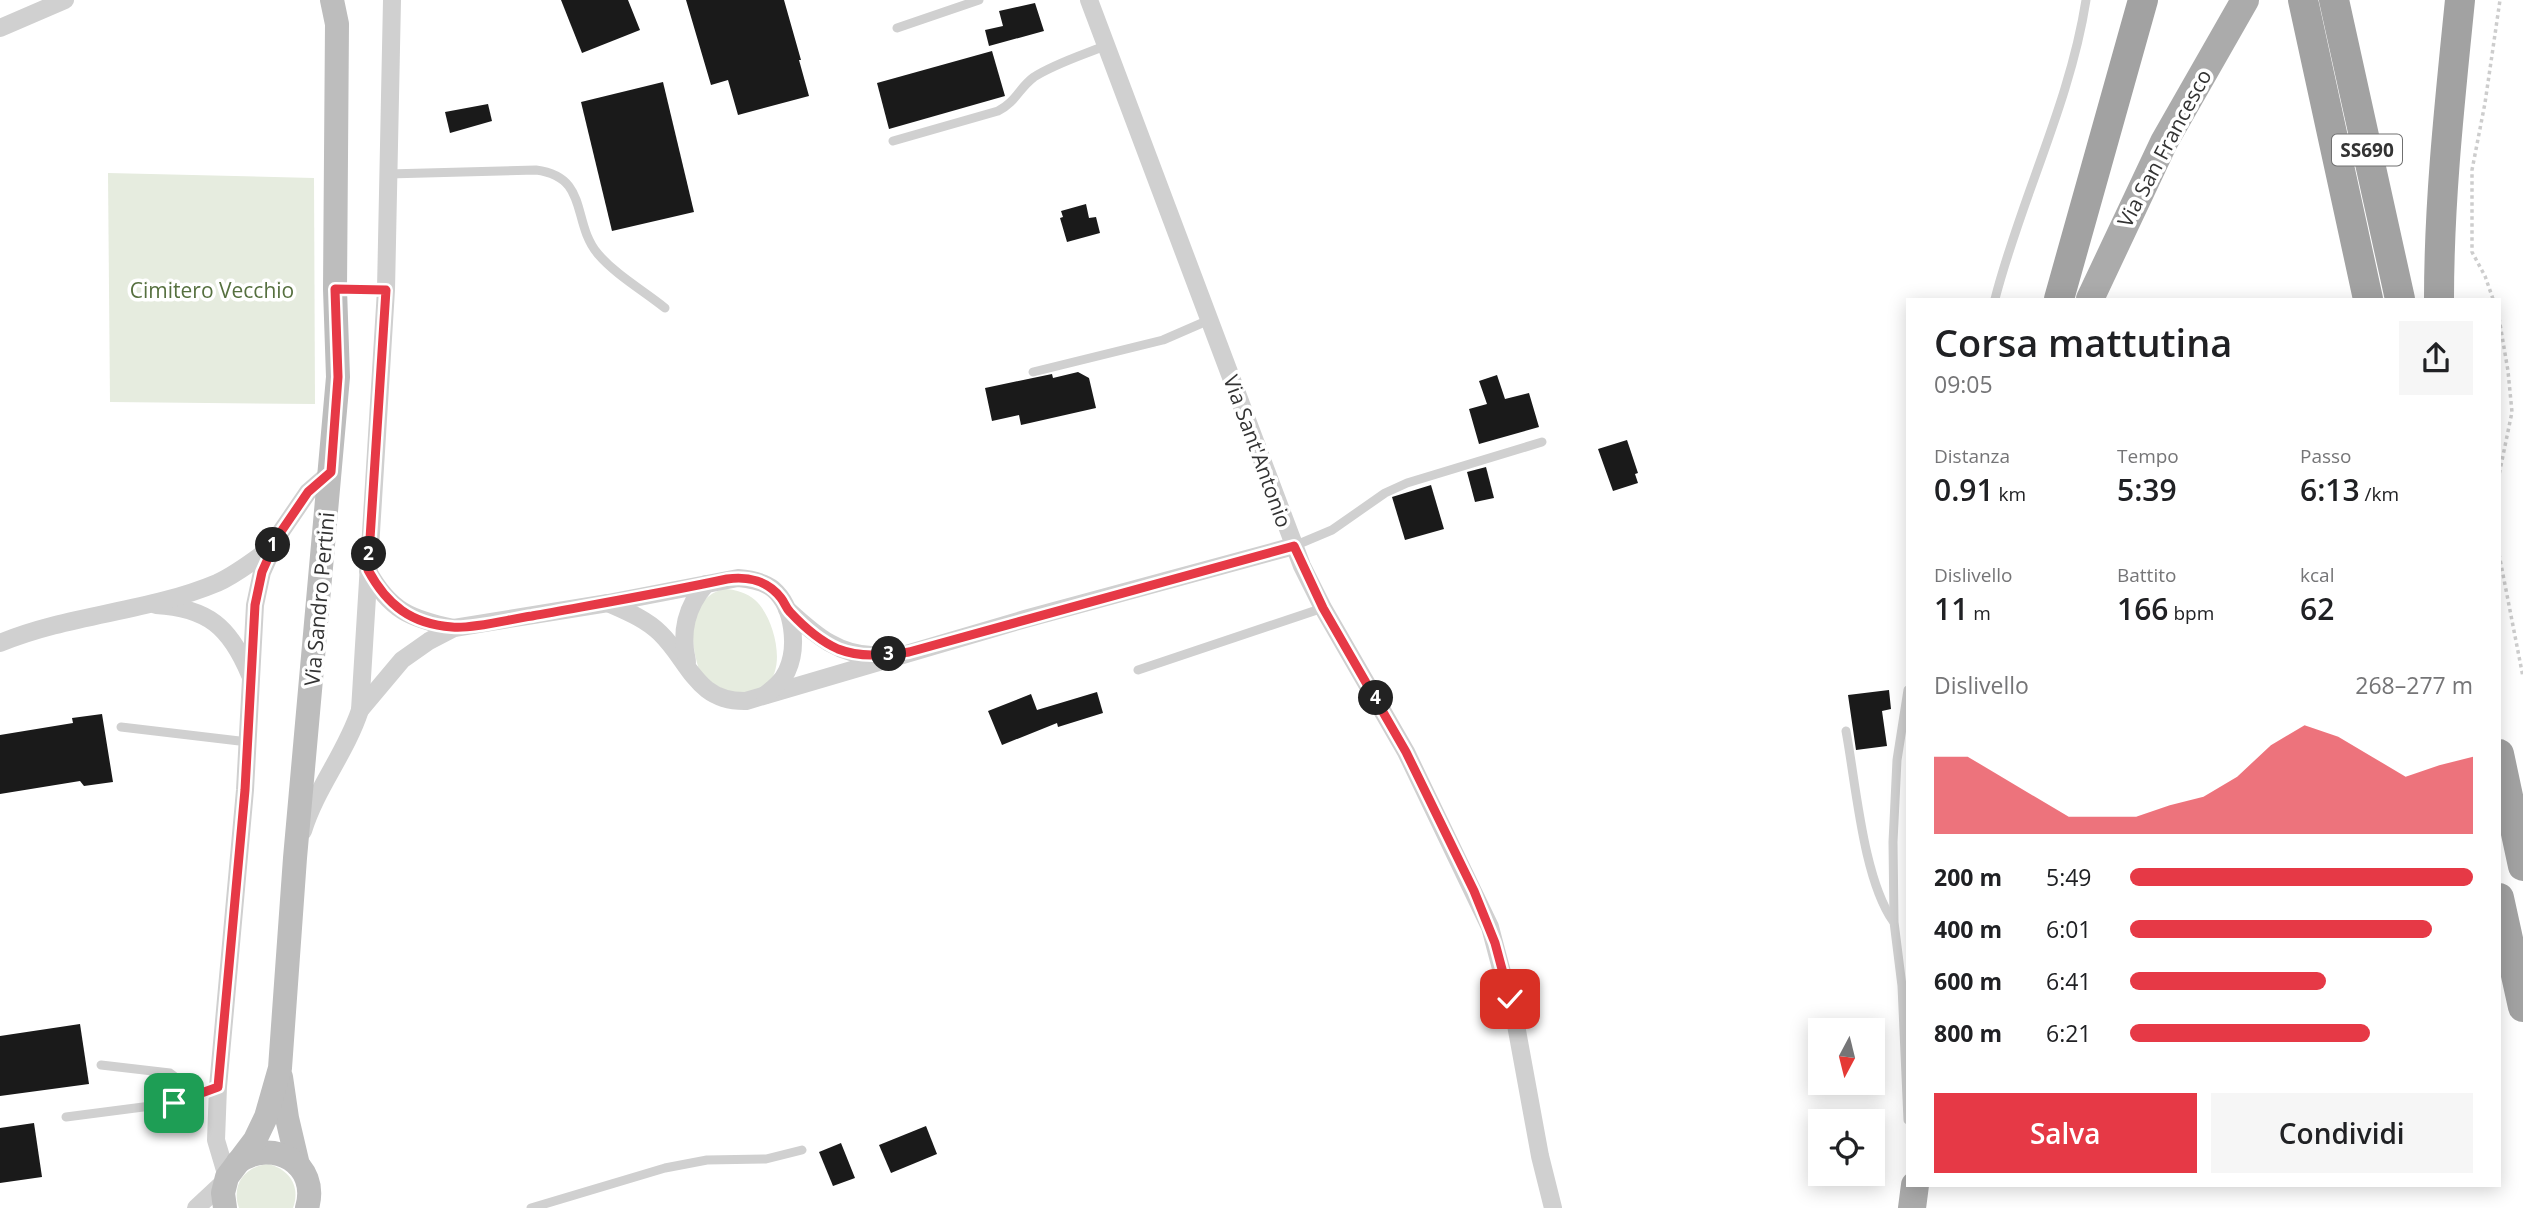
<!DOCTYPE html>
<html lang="it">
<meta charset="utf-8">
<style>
body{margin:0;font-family:"Open Sans",sans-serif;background:#f6f6f6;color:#202124;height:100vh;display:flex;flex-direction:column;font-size:26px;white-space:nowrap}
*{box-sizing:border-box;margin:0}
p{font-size:23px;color:#757577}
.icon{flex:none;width:38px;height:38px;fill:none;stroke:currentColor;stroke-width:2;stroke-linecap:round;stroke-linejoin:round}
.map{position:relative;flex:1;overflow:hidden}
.drawer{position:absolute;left:1906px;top:298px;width:595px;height:889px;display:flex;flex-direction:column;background:#fff;border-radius:0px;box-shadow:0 4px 18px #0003}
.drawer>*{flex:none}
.needle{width:46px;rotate:187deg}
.controls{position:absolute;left:1808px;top:1018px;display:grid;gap:14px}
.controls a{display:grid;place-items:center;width:77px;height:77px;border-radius:0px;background:#fff;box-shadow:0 4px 18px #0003;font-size:35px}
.pin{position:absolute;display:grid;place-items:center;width:60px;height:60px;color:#fff;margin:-30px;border-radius:14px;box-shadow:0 4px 10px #0006}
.km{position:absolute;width:35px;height:35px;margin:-18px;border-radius:50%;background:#222;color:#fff;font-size:19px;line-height:35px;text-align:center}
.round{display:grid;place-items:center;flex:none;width:74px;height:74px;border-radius:0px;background:#f6f6f6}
.head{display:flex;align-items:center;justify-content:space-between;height:119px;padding:0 28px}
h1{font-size:38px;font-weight:600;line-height:52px}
.metrics{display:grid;grid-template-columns:repeat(3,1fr);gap:10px;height:119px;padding:7px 28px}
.metrics div{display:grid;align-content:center}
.metrics b{font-size:30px;font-weight:600}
.metrics small{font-size:19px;font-weight:400}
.metrics p{font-size:19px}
.chart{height:196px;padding:14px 28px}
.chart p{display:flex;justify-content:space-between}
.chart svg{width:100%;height:126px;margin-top:7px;fill:#e63946;opacity:.7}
.primary-button{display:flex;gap:14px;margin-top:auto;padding:14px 28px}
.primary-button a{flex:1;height:80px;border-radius:0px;background:#e63946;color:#fff;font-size:28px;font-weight:600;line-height:80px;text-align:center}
.primary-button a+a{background:#f6f6f6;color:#202124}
ul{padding:0 28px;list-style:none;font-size:23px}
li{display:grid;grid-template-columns:112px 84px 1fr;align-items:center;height:52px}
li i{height:18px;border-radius:9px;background:#e63946}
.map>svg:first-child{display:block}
.green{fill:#e6ecdf}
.building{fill:#1a1a1a}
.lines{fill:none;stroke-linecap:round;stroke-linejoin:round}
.path{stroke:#cdcdcd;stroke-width:3.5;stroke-dasharray:3.5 3.5;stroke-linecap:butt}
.service{stroke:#d0d0d0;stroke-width:9}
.minor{stroke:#d0d0d0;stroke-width:18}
.secondary{stroke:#bdbdbd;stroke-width:24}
.primary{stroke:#ababab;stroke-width:28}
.trunk{stroke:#a2a2a2;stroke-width:30}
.route-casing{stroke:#fff;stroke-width:14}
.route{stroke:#e63946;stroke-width:9}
.labels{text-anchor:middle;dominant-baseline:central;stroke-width:7;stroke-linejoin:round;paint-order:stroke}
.shield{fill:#fff;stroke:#707070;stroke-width:2}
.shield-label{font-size:19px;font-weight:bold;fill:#333}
.street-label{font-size:21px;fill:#333;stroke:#fff}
.park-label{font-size:21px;fill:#56703f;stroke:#fff}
</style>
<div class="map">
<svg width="2523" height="1208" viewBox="0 0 2523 1208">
<rect width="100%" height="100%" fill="#fff"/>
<g class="green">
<path d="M108,173L314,178L315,404L110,402Z"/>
<path d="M724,589C735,589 747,593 755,600C773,615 788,668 766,685C758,691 744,693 735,696L702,677C689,646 685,599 724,589Z"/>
<path d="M268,1164C289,1169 301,1186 293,1208H239C231,1185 244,1167 268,1164Z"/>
</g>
<g class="building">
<path d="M561,0H628L640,30L582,53Z"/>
<path d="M686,0H784L801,60H799L809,96L738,115L728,80L711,85Z"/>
<path d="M1035,3L1044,31L989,46L985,30L1003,26L999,11Z"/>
<path d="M992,51L1005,96L889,129L877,83Z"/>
<path d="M663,82L694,212L612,231L581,102Z"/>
<path d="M488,104L492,121L450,133L445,112Z"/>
<path d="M1086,204L1089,218L1096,217L1100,233L1067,242L1060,218L1063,217L1061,211Z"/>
<path d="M1078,372L1089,378L1096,408L1021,425L1019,415L992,421L985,388L1052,374L1053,378Z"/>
<path d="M1497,375L1505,399L1529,393L1539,427L1479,444L1469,409L1487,404L1479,381Z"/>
<path d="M1627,440L1638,473L1635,474L1638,483L1613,491L1598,449Z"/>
<path d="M1486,467L1494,498L1475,502L1467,472Z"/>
<path d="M1431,485L1444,529L1405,540L1392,497Z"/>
<path d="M1889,690L1891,709L1882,711L1887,746L1856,750L1848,695Z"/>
<path d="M1097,692L1103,713L1058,727L1057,723L1002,745L988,711L1031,694L1037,710Z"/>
<path d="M102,714L113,782L84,786L80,781L0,794V735L73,723L72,718Z"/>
<path d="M80,1024L89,1084L0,1096V1036Z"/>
<path d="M34,1123L42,1177L0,1183V1128Z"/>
<path d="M926,1126L937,1154L891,1173L879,1145Z"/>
<path d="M841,1143L855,1178L833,1186L819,1152Z"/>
</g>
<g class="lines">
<g class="path">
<path d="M2493,299L2485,276L2472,252V170L2485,103L2500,0"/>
<path d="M2499,318L2508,371L2512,412L2499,475"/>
<path d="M2499,554L2523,677"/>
</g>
<g class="service">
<path d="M897,28L979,0"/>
<path d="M893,141L998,111C1016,102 1019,88 1034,77C1056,63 1083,55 1107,45"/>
<path d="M388,174L536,170C590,177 571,222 598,254C616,275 644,291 665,308"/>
<path d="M1995,299C2021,198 2070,103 2086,0"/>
<path d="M1033,372L1163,340L1209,320"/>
<path d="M1294,546L1332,530L1385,493L1407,483L1542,442"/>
<path d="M1138,670L1323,608"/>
<path d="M1908,690L1897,760L1893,842L1894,922L1902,986L1908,1120"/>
<path d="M121,727L248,742"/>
<path d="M1846,731C1856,784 1863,878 1893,921"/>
<path d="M101,1065L170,1073L198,1094"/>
<path d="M66,1117L174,1103L218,1087"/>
<path d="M531,1208L665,1168L707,1160L766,1159L802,1150"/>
</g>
<g class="minor">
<path d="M1089,0L1302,566L1323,608L1406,752L1490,927L1516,1025L1540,1156L1553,1208"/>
<path d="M0,28L65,0"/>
<path d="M368,571C390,611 411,619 454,628"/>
<path d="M608,603C626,611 646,619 660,633C690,662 696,702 746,701L1025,619L1294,546"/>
<path d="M156,605C208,608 230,627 250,675"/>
<path d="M787,609C815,635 841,658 881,655"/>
<path d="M0,643C70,614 148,612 217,583C237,574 254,560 271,548"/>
<path d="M687,661C680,632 686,607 706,584"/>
<path d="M360,710L402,660L429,641L454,628L608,603L738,578C750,579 763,581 773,589C794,607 798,647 787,671C782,682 774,688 765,695"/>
<path d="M303,831C316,788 346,753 360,710L386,290L392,0"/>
<path d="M227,1177L216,1140L218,1087L245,790L255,605L262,572L278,536L308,492L331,472"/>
<path d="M196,1208L225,1181"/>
</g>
<g class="secondary">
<path d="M281,1077L287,1118L298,1165"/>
<path d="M238,1162C273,1137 320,1164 307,1208"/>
<path d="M225,1208L223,1193L227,1177L255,1140L266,1117L280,1068L295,858L338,377L335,289L337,24L332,0"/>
</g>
<g class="primary">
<path d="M2090,299L2164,142L2245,0"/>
<path d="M1912,1208L1915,1185"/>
</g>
<g class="trunk">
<path d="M2303,0L2368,299"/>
<path d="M2334,0L2400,299"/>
<path d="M2059,299L2143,0"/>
<path d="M2439,299C2439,199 2450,100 2460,0"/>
<path d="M2499,754L2523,866"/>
<path d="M2499,898L2523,1007"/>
</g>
</g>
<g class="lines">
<g class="route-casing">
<path id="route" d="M174,1103L218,1087L245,790L255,605L262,572L278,536L308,492L331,472L338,377L335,289L386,290L368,570C387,605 411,624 452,627C473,629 510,619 532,616C597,604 662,593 727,579C748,576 768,581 781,598C785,603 786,608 790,612C803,626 820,641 838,649C861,658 884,655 909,652L1294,546L1323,608L1406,752L1474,891L1495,943L1510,999"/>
</g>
<use href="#route" class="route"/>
</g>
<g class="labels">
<rect class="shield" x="2332" y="134.5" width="70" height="31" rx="5"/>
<g class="shield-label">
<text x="2367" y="150">SS690</text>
</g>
<g class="street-label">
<text transform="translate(2164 148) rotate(-62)">Via San Francesco</text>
<text transform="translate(1258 451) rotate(70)">Via Sant'Antonio</text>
<text transform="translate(319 599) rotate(-85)">Via Sandro Pertini</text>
</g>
<g class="park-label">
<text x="212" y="290">Cimitero Vecchio</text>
</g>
</g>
</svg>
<div class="controls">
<a><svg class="needle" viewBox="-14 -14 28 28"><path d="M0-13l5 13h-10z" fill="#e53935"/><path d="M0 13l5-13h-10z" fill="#757577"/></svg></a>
<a><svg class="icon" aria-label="locate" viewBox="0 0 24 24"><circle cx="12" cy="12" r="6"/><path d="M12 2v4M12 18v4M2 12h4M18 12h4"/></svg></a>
</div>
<div class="pin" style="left:174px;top:1103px;background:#1e9e55"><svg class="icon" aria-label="arrive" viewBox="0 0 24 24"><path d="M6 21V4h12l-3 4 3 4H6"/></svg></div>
<div class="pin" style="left:1510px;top:999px;background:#d93025"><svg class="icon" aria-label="check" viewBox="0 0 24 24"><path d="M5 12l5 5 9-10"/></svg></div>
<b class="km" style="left:273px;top:545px">1</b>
<b class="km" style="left:369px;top:554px">2</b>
<b class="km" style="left:889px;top:654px">3</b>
<b class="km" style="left:1376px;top:698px">4</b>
<section class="drawer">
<div class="head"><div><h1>Corsa mattutina</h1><p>09:05</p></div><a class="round"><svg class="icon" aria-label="share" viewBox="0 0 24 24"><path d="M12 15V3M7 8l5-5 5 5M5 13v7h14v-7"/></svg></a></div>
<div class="metrics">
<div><p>Distanza</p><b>0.91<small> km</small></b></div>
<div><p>Tempo</p><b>5:39</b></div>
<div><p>Passo</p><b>6:13<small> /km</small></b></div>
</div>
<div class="metrics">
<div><p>Dislivello</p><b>11<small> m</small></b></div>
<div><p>Battito</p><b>166<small> bpm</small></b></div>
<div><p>kcal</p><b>62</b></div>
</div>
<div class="chart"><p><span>Dislivello</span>268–277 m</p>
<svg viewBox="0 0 160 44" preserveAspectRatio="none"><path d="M0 44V17L10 17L20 24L30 31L40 38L50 38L60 38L70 34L80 31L90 24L100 13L110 6L120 10L130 17L140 24L150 20L160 17V44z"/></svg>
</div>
<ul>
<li><b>200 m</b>5:49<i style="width:100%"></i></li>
<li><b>400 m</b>6:01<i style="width:88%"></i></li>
<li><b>600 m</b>6:41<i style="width:57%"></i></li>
<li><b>800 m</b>6:21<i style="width:70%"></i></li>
</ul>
<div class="primary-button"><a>Salva</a><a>Condividi</a></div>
</section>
</div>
